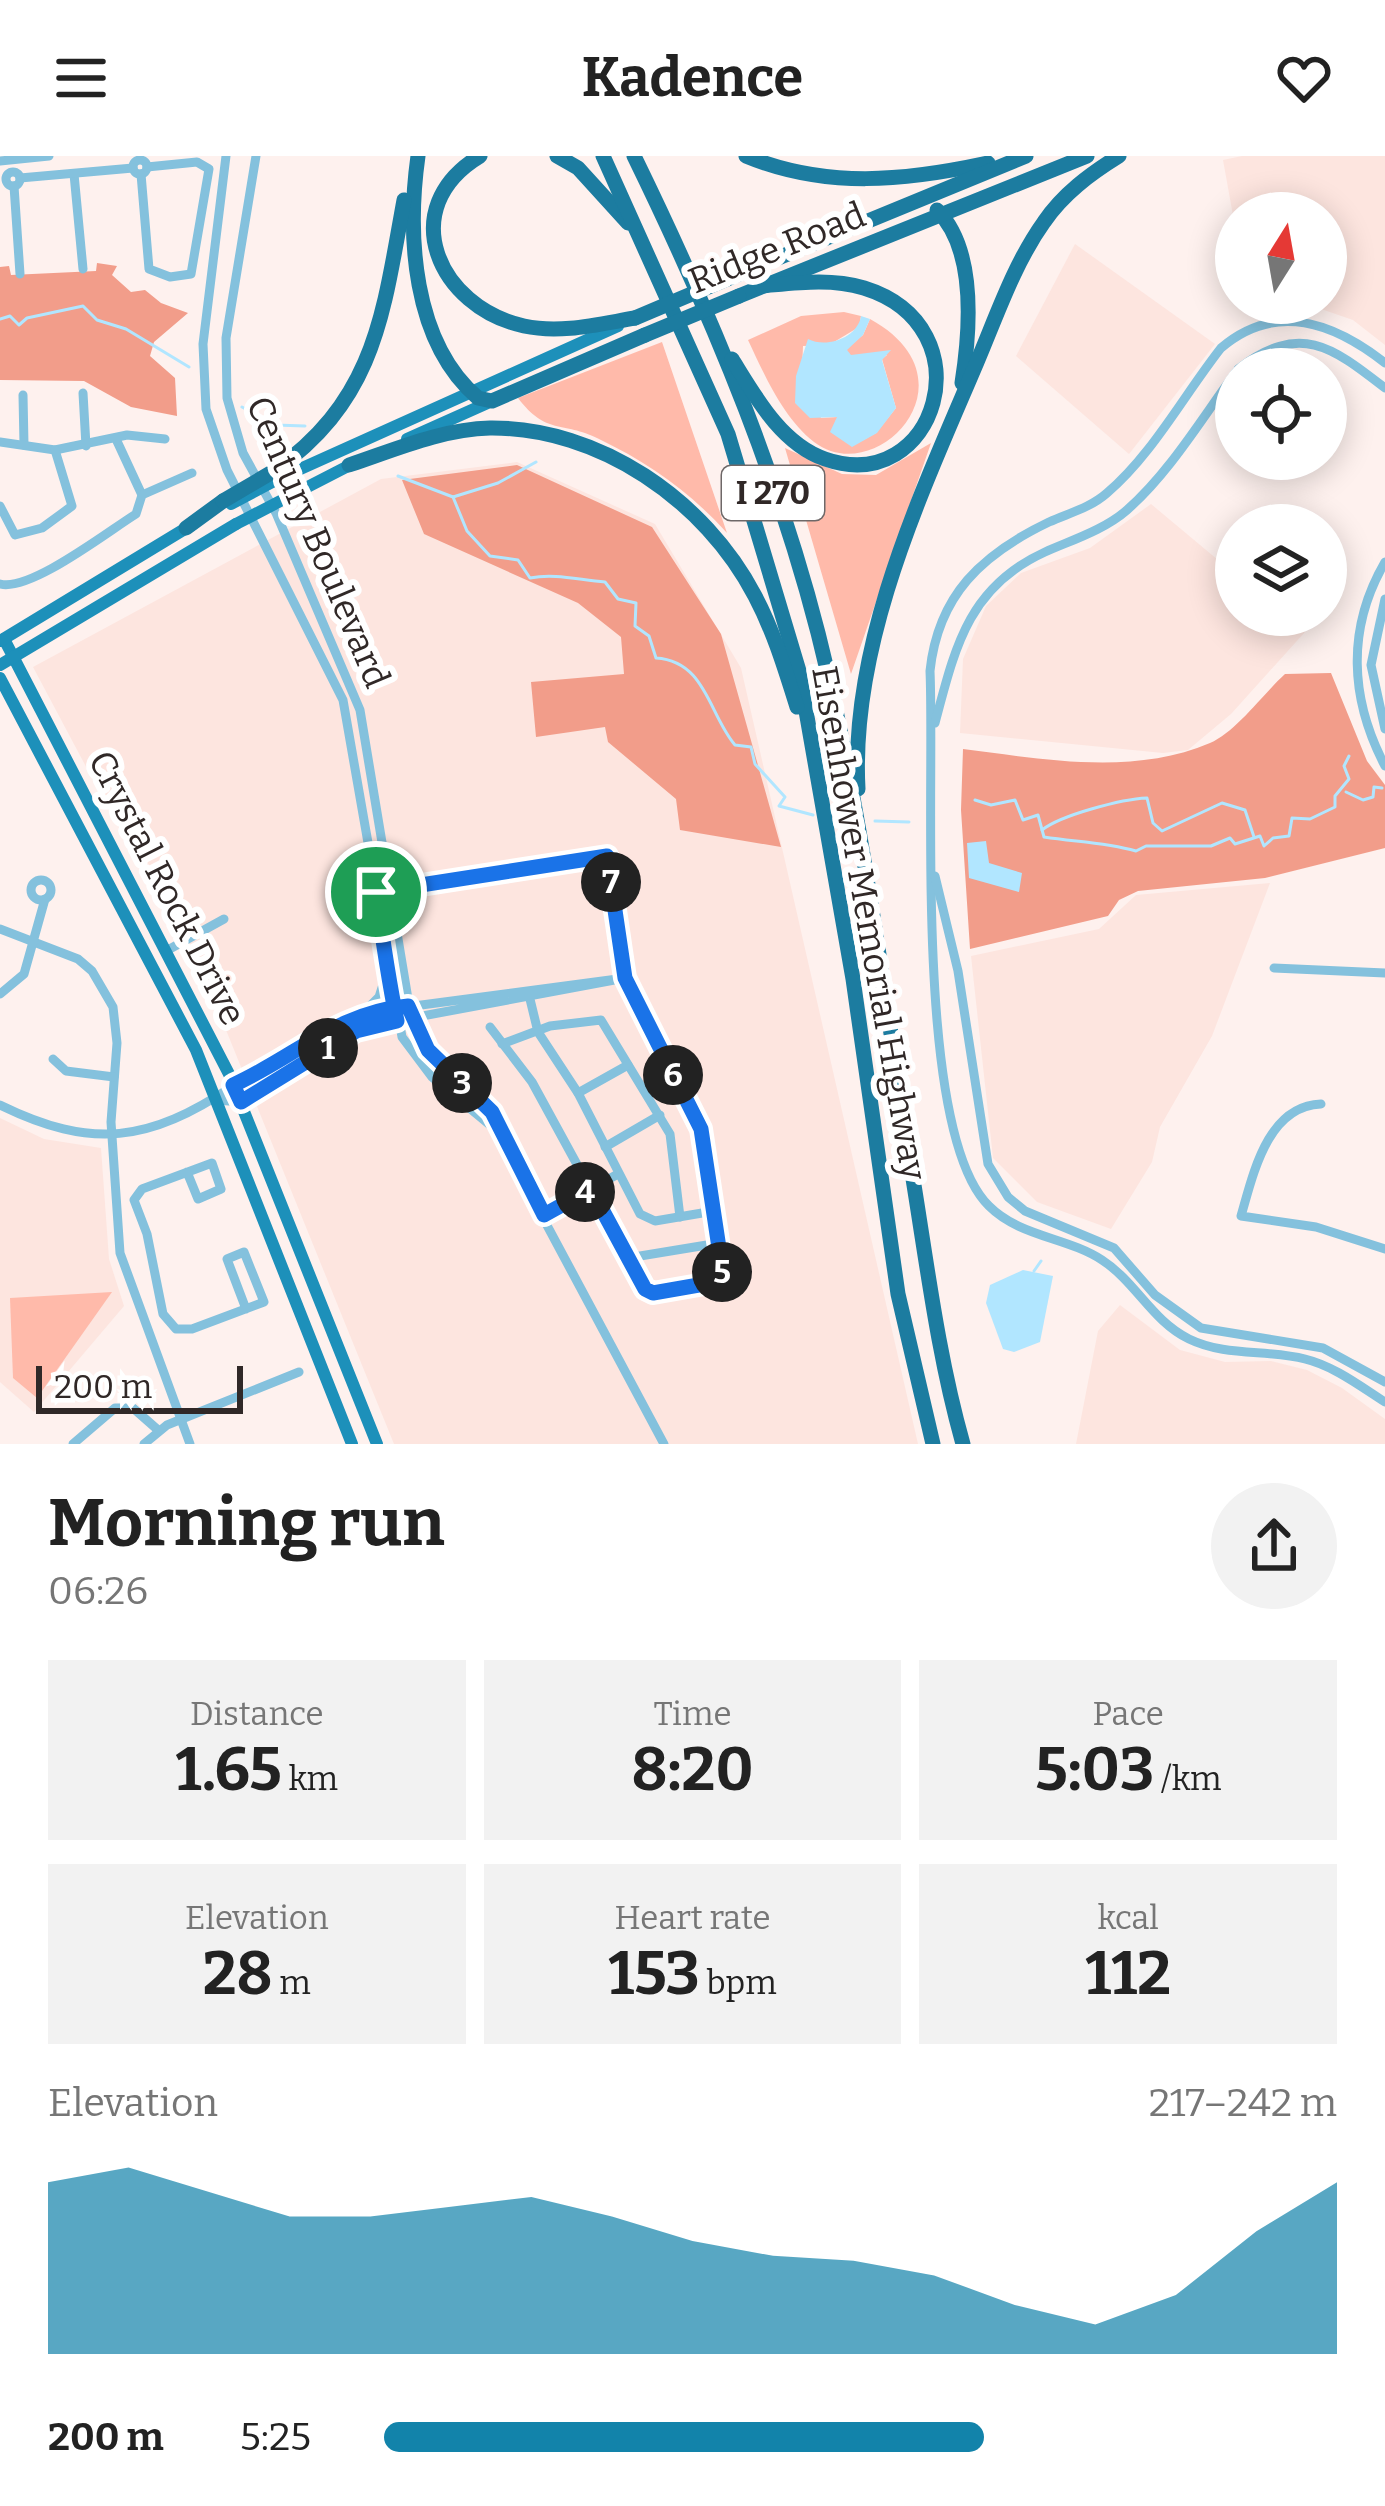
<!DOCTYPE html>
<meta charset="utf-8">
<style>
body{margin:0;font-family:Bitter,serif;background:#f2f2f2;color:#222;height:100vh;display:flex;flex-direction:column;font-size:45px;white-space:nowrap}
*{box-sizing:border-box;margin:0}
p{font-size:39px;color:#767676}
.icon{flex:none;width:66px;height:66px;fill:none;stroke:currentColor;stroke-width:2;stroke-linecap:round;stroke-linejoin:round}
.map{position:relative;height:1288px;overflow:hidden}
.side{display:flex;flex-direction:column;background:#fff;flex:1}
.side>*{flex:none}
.needle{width:78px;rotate:11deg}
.controls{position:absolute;left:1215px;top:36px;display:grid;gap:24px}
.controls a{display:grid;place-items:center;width:132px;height:132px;border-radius:50%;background:#fff;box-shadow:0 6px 30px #0003;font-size:60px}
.scale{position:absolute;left:36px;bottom:30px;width:207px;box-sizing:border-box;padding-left:12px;border:6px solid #302827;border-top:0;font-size:33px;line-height:42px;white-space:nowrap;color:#302827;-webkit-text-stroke:9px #fff;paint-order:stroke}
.pin{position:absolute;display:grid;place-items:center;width:102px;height:102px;color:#fff;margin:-51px;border:6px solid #fff;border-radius:50%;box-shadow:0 3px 12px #0007}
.km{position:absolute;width:60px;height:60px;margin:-30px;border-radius:50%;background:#222;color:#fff;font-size:33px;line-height:60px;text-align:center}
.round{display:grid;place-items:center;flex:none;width:126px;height:126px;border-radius:63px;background:#f2f2f2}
.headline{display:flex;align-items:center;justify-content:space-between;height:204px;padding:0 48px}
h1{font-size:66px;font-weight:700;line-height:90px}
.figures{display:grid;grid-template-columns:repeat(3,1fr);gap:18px;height:204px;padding:12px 48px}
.figures div{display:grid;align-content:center;border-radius:0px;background:#f2f2f2;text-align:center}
.figures b{font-size:60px;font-weight:700}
.figures small{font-size:33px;font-weight:400}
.figures p{font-size:33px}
.chart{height:336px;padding:24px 48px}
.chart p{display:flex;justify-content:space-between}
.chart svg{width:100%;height:216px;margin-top:12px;fill:#1283aa;opacity:.7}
ul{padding:0 48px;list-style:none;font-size:39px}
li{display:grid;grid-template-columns:192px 144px 1fr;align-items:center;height:90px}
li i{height:30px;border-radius:15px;background:#1283aa}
header{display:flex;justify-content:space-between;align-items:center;height:156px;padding:0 48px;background:#fff;font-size:54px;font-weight:700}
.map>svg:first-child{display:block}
.built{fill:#fde5df}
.green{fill:#ffbaaa}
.forest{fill:#f29d8a}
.water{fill:#b1e6ff}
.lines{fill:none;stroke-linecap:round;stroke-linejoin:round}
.stream{stroke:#b1e6ff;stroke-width:3}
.minor{stroke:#84c1dd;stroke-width:9}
.major{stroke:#1d90ba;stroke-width:12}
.highway{stroke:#1c7ca0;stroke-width:15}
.major-bridge{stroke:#1d90ba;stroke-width:12}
.highway-bridge{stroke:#1c7ca0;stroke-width:15}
.route-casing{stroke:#fff;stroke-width:24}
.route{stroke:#1a73e8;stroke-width:15}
.labels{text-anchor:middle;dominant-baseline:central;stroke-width:12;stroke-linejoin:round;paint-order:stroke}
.shield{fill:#fff;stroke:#6e6868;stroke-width:3}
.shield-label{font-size:33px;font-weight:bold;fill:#302827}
.street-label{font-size:36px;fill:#302827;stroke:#fff}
</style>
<header><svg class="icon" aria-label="menu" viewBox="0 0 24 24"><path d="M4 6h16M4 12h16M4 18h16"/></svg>Kadence<svg class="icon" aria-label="heart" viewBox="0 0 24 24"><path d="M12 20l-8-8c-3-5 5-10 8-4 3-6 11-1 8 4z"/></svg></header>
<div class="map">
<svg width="1385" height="1288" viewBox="0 0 1385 1288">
<rect width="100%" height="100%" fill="#fef1ee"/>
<g class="built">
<path d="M1242,0H1385V189L1353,164L1321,153L1284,148L1250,152L1249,147H1326V57H1236V76L1223,4Z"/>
<path d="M1075,88L1215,188L1129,298L1016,200Z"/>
<path d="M517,306L655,368L741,512L918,1288H394L226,874L33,511L381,323Z"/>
<path d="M1151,348L1236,419V459H1285L1305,476L1231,558L1188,594L1163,597L960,577L963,503L986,450L1021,417L1090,392Z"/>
<path d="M1270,727L1212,880L1160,971L1152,1006L1111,1073L1037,1046L993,1002L971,800L1099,773L1136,739Z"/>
<path d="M0,962L44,983L101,992L109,1103L124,1150L34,1256L0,1226Z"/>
<path d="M1120,1149L1180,1194L1225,1206L1271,1205L1307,1214L1342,1232L1385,1263V1288H1076L1098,1175Z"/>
</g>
<g class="green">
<path d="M844,156L861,160L859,171L829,189L803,190L802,214L821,262L838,261L835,266L852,290L876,277L896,252L882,203L887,199H850L846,193L863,179L870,163C981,224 876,334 814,286C783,262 764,218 748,184L801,160Z"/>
<path d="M662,186L727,377C690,336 649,307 599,283C561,264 547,280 518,242Z"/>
<path d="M931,287L851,518L785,292L842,318L876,319Z"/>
<path d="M112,1136L37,1242L13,1222L10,1142Z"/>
</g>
<g class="forest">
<path d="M97,107L117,110L112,119L131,136L145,134L161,147L188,157L154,186L150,200L175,222L177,260L131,251L84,225L0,224V111L9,110L11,119L96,115Z"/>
<path d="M517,309L652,371L721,478L781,691L680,674L676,643L608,586L605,571L536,581L531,526L624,518L621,481L578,447L424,378L402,324Z"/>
<path d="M1331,517L1367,605L1385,629V692L1265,722L1138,735L1119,744L1108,760L970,793L961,654L963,593C1043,603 1133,620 1210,587C1236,576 1263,538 1285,518Z"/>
</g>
<g class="water">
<path d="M861,160L870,163L863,179L847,194L851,199L891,194L882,204L896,252L877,277L852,291L830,276L837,261L810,262L795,247L796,220L808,183C827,193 858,181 861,160Z"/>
<path d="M986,685L989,707L1022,717L1019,736L969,722L967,687Z"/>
<path d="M1023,1114L1053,1120L1040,1186L1014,1196L1003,1193L986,1147L990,1129Z"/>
</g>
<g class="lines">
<g class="stream">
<path d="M0,163L10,160L19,169L27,162L83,150L97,164L126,173L189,211"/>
<path d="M242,251L275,269L305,270"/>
<path d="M398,320L453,341L467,375L490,400L518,404L530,422C555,417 579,424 605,426L618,443L636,447L635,470L649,480L656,502C706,505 709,559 735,589L751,591L755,608L785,641L779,650L813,659"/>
<path d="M453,341L498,327L536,306"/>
<path d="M1346,636L1363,644L1373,641L1374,631L1382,632"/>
<path d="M975,644L991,649L1015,644L1023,664L1038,659L1044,681C1076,686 1104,686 1136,695L1146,690H1211L1230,682L1235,688L1260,680L1264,690L1273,682L1289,680L1292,662L1310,663L1335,651V640L1349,623L1344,610L1349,600"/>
<path d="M875,665L909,666"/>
<path d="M1042,674C1061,659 1122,643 1147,642L1153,667L1162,675L1222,647L1245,654L1254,681"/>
<path d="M1034,1115L1041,1105"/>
</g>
<g class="minor">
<path d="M226,0L203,188L206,253L227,314L343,544L402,881L432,921L496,974"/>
<path d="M256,0L226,182L227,242L243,297L276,357L360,554L411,861L428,894L492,956L496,974L664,1288"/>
<circle cx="140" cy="11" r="7"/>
<path d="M0,5L49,0"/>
<circle cx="13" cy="23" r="7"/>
<path d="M74,18L83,113"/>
<path d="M141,18L149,113L170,121L191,118L209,13L197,6L147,11"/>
<path d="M20,22L133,12"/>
<path d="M14,30L20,118"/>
<path d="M1385,207C1334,167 1276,145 1221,192C1184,239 1152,299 1107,337C1090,352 1069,357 1049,366C982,398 938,439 930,515C935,627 913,976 989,1050C1020,1081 1067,1081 1102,1104C1136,1126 1152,1165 1189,1183C1226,1201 1267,1193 1305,1203C1334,1210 1360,1230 1385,1246"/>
<path d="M1238,213C1300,166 1331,190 1385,232"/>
<path d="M83,237L86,290"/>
<path d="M23,239L24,289"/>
<path d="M116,283L142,339"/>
<path d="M0,286L55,294L127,279L165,283"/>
<path d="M0,350L15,379L42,372L72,350L55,294"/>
<path d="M1385,406C1346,473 1350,543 1385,610"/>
<path d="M0,428C30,436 107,376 136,358L142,339L192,317"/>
<path d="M1385,443L1371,509L1385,573"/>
<path d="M935,567C955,492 968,431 1045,396C1072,384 1104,374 1127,354C1170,316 1202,262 1236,216"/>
<path d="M935,720L958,815L988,1008L1008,1041L1025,1055L1114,1092L1155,1139L1201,1172L1323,1192L1385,1226"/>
<circle cx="41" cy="734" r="10"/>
<path d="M376,736L607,700L625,822L635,851L701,973L721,1105L722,1120L716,1126L653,1137L645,1133L532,926L490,871"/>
<path d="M0,773L78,803L92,815L113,851L117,887L111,966L120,1097L190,1288"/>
<path d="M166,795L224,763"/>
<path d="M1274,812L1385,817"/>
<path d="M0,838L24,818L45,743"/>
<path d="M529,839L538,876L578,937L640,1058L655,1065L714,1055"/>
<path d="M365,855L379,841L386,819"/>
<path d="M502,888L550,870L601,864L670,978L680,1061"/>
<path d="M53,903L66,915L114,921"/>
<path d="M578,937L628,909"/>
<path d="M1321,948C1267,950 1253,1019 1241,1060L1316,1071L1385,1093"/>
<path d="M0,949C92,994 149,986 233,930C245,921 261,917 274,909C302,890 329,868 361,857L625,822L369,870L241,946L217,944"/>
<path d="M605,991L660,959"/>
<path d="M187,1016L198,1043L221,1033L212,1007L142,1033L134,1044L147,1078L163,1158L176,1173H192L264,1146L244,1096L227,1103L246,1153"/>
<path d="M544,1059L618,1018"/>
<path d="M628,1102L719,1087"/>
<path d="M73,1288L115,1252H133L158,1274"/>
<path d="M144,1288L167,1269L299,1216"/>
</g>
<g class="major">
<path d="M407,283L492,245"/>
<path d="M278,323L618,170"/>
<path d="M288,341L356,306"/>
<path d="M4,483L229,918L377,1288"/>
<path d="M0,485L193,368"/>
<path d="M0,509L236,368"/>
<path d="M0,522L196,894L352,1288"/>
</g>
<g class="highway">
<path d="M418,0C407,78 412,186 478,242L492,245L645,179"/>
<path d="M480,0C394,52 438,151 524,170C561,178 599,168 635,162"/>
<path d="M557,0L578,12L628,67"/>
<path d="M603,0L728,278L799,515L853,823L898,1138L933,1288"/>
<path d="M634,0C714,164 787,339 828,518C866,687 887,859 914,1029C928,1116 939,1203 963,1288"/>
<path d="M746,0C826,33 905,25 988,7"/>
<path d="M937,54C977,94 970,176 962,227"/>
<path d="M727,123L1026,0"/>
<path d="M739,140L1087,0"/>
<path d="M732,203C755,240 781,288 825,303C936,342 989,171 864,132C830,122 796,127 762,130"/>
<path d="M349,309C394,294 442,273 490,272C599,271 705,344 755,440C774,476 785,513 797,551"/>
<path d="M274,315C376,243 383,158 404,44"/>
<path d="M186,372L223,345"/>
<path d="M858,633C850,487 921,338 977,206C997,159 1014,108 1044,66C1063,38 1090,18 1119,0"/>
</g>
<g class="major-bridge">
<path d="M231,348L278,323"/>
<path d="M236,368L288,341"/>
</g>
<g class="highway-bridge">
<path d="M635,162L727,123"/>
<path d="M645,179L739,140"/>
<path d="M223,345L274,315"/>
</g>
</g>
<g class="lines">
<g class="route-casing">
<path id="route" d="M376,736C382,779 388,822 397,865L356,875L241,946L233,929C295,901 338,856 408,850L428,894L492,956L544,1059L591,1033L645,1133L653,1137L716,1126L722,1120L721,1105L701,973L625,822L607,700L376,736"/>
</g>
<use href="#route" class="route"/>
</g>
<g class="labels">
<rect class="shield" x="722" y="310" width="102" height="54" rx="9"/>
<g class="shield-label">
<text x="773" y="337">I 270</text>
</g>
<g class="street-label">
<text transform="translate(777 92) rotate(-22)">Ridge Road</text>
<text transform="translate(318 386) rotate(67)">Century Boulevard</text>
<text transform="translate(167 732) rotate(63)">Crystal Rock Drive</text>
<text transform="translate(869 767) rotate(80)">Eisenhower Memorial Highway</text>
</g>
</g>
</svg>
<div class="controls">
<a><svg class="needle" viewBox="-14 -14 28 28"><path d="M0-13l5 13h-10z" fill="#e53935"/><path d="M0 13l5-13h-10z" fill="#767676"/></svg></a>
<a><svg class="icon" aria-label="locate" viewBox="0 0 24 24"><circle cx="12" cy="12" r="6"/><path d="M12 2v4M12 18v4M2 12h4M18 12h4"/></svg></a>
<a><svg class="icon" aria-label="layers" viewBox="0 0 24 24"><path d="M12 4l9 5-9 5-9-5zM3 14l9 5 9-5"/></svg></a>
</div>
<div class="scale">200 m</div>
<div class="pin" style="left:376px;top:736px;background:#1e9e55"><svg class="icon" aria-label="arrive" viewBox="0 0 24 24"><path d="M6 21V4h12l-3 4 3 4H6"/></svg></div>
<b class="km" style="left:328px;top:892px">1</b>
<b class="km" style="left:462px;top:927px">3</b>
<b class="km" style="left:585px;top:1036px">4</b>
<b class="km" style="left:722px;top:1116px">5</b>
<b class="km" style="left:673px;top:919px">6</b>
<b class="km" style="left:611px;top:726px">7</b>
</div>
<section class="side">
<div class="headline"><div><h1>Morning run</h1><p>06:26</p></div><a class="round"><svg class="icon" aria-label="share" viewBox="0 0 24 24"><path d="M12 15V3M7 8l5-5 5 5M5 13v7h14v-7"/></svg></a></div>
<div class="figures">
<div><p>Distance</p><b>1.65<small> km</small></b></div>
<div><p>Time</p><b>8:20</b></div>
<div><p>Pace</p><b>5:03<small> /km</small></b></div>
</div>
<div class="figures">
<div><p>Elevation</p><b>28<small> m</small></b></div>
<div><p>Heart rate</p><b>153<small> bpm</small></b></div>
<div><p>kcal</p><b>112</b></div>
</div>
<div class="chart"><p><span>Elevation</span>217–242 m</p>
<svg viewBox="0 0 160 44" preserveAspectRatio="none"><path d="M0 44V9L10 6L20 11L30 16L40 16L50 14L60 12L70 16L80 21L90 24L100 25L110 28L120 34L130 38L140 32L150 19L160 9V44z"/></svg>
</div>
<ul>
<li><b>200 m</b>5:25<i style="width:63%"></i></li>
</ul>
</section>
